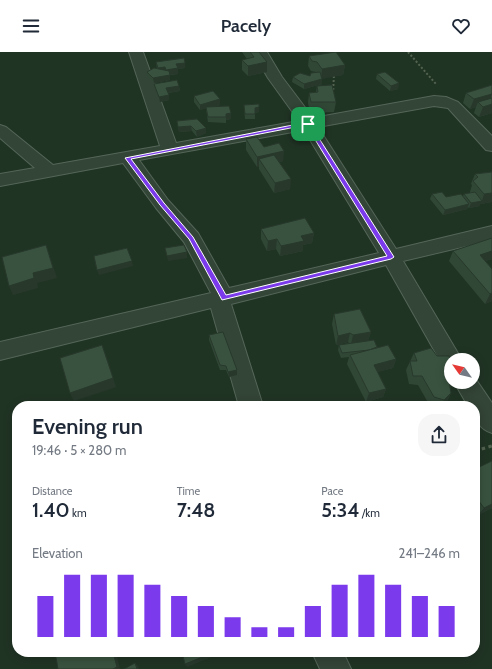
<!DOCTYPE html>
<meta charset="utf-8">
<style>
body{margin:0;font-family:Cabin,sans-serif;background:#f6f6f7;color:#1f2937;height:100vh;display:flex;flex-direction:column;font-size:15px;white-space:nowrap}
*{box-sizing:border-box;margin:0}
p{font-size:13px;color:#747a83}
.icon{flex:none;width:22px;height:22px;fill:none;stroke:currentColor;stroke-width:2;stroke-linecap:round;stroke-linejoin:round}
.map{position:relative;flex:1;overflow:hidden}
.panel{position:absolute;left:12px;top:349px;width:468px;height:256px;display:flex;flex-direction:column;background:#fff;border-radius:16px;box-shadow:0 2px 10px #0003}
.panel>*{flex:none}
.needle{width:26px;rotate:304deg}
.fabs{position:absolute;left:444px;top:301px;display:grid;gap:8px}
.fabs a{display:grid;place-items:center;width:36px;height:36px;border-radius:50%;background:#fff;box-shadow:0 2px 10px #0003;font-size:20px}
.pin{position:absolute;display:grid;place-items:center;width:34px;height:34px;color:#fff;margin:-17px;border-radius:8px;box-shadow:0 2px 6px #0006}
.round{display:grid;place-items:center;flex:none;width:42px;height:42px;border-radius:16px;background:#f6f6f7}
.head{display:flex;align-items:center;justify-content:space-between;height:68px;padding:0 20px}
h1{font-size:22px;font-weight:600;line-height:30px}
.metrics{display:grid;grid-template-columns:repeat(3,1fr);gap:6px;height:68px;padding:4px 20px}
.metrics div{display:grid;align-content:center}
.metrics b{font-size:20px;font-weight:600}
.metrics small{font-size:11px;font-weight:400}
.metrics p{font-size:11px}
.chart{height:112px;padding:8px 20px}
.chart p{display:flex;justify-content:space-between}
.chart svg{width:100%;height:72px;margin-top:4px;stroke:#7c3aed;stroke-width:6}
header{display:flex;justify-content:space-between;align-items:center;height:52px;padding:0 20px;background:#fff;font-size:18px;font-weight:600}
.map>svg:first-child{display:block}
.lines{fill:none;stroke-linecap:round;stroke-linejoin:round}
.street-casing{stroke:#546658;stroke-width:2}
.path-far1{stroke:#536350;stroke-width:2;stroke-dasharray:2 2;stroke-linecap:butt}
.path{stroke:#536350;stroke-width:3;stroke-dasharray:3.5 3.5;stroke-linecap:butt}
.street{fill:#334537;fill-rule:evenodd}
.wall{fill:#314736}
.shaded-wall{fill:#28392c}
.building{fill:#39523f;stroke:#28392c}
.route{fill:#7c3aed;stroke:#fff;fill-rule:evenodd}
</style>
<header><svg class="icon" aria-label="menu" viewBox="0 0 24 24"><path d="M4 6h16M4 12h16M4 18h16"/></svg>Pacely<svg class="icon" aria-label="heart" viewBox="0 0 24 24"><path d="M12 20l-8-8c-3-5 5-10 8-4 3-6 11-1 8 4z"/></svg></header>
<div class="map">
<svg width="492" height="617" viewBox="0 0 492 617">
<rect width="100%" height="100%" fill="#203424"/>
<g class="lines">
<g class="street-casing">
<g id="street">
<path d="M129,0H143L176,91L299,69L268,26L253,0H267L282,25L313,66L434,44L446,45L458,50L492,84V99L486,98L448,56L434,54L318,75L396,197L492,174V188L403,209L462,308H451V317L443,314L386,213L231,252L263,354H239L211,256L0,308V290L211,241L184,190L156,156L123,111L0,134V122L35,116L0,86V73L6,75L53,113L160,94ZM304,78L379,201L229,236L198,181L168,148L139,108Z"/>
<path d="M473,323L492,351V381C479,377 475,368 475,354H468L454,330H473Z"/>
<path d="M312,600H343L351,617H320Z"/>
</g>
</g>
<g class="path-far1">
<path d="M408,0L436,32"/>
<path d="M333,42L334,22"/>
</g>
<path class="path" d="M475,399L492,394"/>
<use href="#street" class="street"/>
</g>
<g class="wall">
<path d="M242,0H259L267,10V20L248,24L242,18V8L247,7Z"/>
<path d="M309,4L345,13L343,23L322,26V32L304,37L292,30L293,25L310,24L317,20H316L311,19L308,14Z"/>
<path d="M156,10L185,16L178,17V22L170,23V28L154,31L148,25L147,20L157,17Z"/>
<path d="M377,22L398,37L390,39L376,27Z"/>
<path d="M154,32L179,34L180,39L168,41L169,48L160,50L155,37Z"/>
<path d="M492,33V61L479,65L474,61L476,55L470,57L463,51L466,41Z"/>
<path d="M317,34L336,50L334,60L310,61L308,51L309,41L316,40Z"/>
<path d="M194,44L220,53L212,55L231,61V67L226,68V71L208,70L206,56L200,58L194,50Z"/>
<path d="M244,53L259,60L255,61V67H245Z"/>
<path d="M177,69L206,76V81L197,85L192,79L179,80Z"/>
<path d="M246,87L264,95L283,109L279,110L290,137L274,141L259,117V115H257L246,98Z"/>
<path d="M492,120V150L480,152V154L469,156L468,155L467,157L443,163L430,147L432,142L446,145L463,144L464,142L470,141V140L472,133L471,132L475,122Z"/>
<path d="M261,177L314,181L312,191L303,193V199L280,204L276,197L267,199L261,187Z"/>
<path d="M453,199L492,207L485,209L492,217V249L485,252L449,209Z"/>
<path d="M334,262L371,280L368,288L377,295L396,307L393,316L377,320L386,337L383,345L366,350L347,312L349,305L341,306L338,298L339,293L349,291L348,290L336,293L332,272Z"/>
<path d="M209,283L237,318V323L229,325L226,318H220L209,288Z"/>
<path d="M414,301L437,304L451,309V330H453L450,336L451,341L447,349L442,354H430L418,333L409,332L406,318Z"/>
<path d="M492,409V456L478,463L475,459V417Z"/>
</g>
<g class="shaded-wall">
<path d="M267,10V20L248,24V14Z"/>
<path d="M185,11V16L178,17V22L167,23L166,18L176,12Z"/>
<path d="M345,13L343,23L321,27L322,17Z"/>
<path d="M165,15L166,20L159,21L158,16Z"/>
<path d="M170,23V28L154,31L153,26Z"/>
<path d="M322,27V32L304,37V32Z"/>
<path d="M399,31L398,37L390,39L391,34Z"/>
<path d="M179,34L180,39L166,41V36Z"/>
<path d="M492,42L488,52L478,50L476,55L470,57L474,47Z"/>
<path d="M169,43V48L160,50L159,45Z"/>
<path d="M220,47V53L200,58V53Z"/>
<path d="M492,52V61L479,65L483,55Z"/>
<path d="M259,55V60L254,61L255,56Z"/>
<path d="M231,61V67L226,68V71V62Z"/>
<path d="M191,74L192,79L179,80L178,75Z"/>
<path d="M206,76V81L197,85L196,79Z"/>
<path d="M284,99L283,109L264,114L259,107V115H257V105Z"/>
<path d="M291,127L290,137L274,141L275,131Z"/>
<path d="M492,141V150L480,152V154L469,156L471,151L482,149L484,142Z"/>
<path d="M469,152L467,157L443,163L445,158Z"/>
<path d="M314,181L312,191L303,193V199L280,204L281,194L301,184Z"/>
<path d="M277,187L276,197L267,199L268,189Z"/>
<path d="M46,193L57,226L37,231L38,236L13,243L9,234L33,221Z"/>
<path d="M492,199V207L475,212L480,203Z"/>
<path d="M187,200V206L168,209L167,204Z"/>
<path d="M132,209L133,214L99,223L97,218Z"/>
<path d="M492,241V249L485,252L490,242Z"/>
<path d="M371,280L368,289L351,292L353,283Z"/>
<path d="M350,281L348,290L336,293L338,284Z"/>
<path d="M102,293L116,335L74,349L70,341Z"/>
<path d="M396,307L393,316L371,322L374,313Z"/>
<path d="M237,318V323L229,325L228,320Z"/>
<path d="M386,337L383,345L366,350L369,341Z"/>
<path d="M451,341L447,349L442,354H441L444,348Z"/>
<path d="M492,452V456L478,463L484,456Z"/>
<path d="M113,600H116L120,617H113Z"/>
<path d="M215,600H224L187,615L185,612Z"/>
<path d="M135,611L138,614L139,617H137Z"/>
</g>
<g class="building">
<path d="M250,0H259L267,10L248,14L242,8L254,5Z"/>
<path d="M336,0L345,13L322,17L317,10L312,9L309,4Z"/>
<path d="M184,6L185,11L176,12L178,16L166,18L165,15L158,16L156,10Z"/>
<path d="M154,16L169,19L170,23L153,26L147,20Z"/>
<path d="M320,20L322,27L304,32L293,25L300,21L310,24L311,21Z"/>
<path d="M385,20L399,31L391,34L377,22Z"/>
<path d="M177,28L179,34L166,36L169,43L159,45L154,32Z"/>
<path d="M332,33L336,50H311L309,41L318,40L317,34Z"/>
<path d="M492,33V42L474,47L466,41Z"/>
<path d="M213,39L220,47L200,53L194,44Z"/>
<path d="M492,46V52L483,55L478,50Z"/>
<path d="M259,52V55L255,56V62H245L244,53Z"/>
<path d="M229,54L231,61L226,62V65H208L206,55Z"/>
<path d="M197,67L206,76L196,79L191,74L178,75L177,69Z"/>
<path d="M257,85L264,95L279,91L284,99L257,105L246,87Z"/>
<path d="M274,103L291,127L275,131L259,107Z"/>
<path d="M492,120V141L484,142L473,129L478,125L475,122Z"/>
<path d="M442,140L446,145L461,142L469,152L445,158L432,142Z"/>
<path d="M475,140L482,149L471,151L464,142Z"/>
<path d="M305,166L314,181L301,184L304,189L281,194L277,187L268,189L261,177Z"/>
<path d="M492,186V199L480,203L492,217V241L490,242L453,199Z"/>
<path d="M46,193L53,216L33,221L34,226L9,234L2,205Z"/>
<path d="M184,193L187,200L167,204L165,196Z"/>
<path d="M127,196L132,209L97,218L94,204Z"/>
<path d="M360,257L371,280L353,283L350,281L338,284L334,262Z"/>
<path d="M223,280L237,318L228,320L226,314L220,313L209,283Z"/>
<path d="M374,288L377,295L369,298L342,301L339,293Z"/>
<path d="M102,293L113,326L70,341L60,306Z"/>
<path d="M388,293L396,307L374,313L386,337L369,341L350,303Z"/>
<path d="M431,296L437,304H449L451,309V318L449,319L451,322V328H449L451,341L444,348L434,345L422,324H413L410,309H417L414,301Z"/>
<path d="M492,409V452L484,456L475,444V417Z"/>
<path d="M55,600H113L117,615L113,617H58Z"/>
<path d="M182,600H215L185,612Z"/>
<path d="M135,611L137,617H124Z"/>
</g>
<path class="route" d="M308,70L310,72L394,205L391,207L222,248L189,187L160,153L125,106ZM306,73L387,204L226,243L193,185L164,151L131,107Z"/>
</svg>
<div class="fabs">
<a><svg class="needle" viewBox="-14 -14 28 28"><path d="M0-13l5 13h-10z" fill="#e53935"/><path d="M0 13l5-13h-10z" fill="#747a83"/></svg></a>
</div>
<div class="pin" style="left:308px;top:72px;background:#1e9e55"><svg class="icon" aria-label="arrive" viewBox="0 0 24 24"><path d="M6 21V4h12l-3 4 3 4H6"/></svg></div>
<section class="panel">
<div class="head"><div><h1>Evening run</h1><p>19:46 · 5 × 280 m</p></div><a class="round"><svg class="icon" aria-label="share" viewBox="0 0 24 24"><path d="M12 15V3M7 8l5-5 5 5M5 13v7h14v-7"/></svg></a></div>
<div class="metrics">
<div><p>Distance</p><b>1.40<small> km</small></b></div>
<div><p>Time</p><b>7:48</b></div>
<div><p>Pace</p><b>5:34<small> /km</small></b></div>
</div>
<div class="chart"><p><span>Elevation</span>241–246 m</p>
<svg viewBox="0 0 160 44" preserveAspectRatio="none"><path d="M5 44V19M15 44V6M25 44V6M35 44V6M45 44V12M55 44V19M65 44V25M75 44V32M85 44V38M95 44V38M105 44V25M115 44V12M125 44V6M135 44V12M145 44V19M155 44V25"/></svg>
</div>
</section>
</div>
